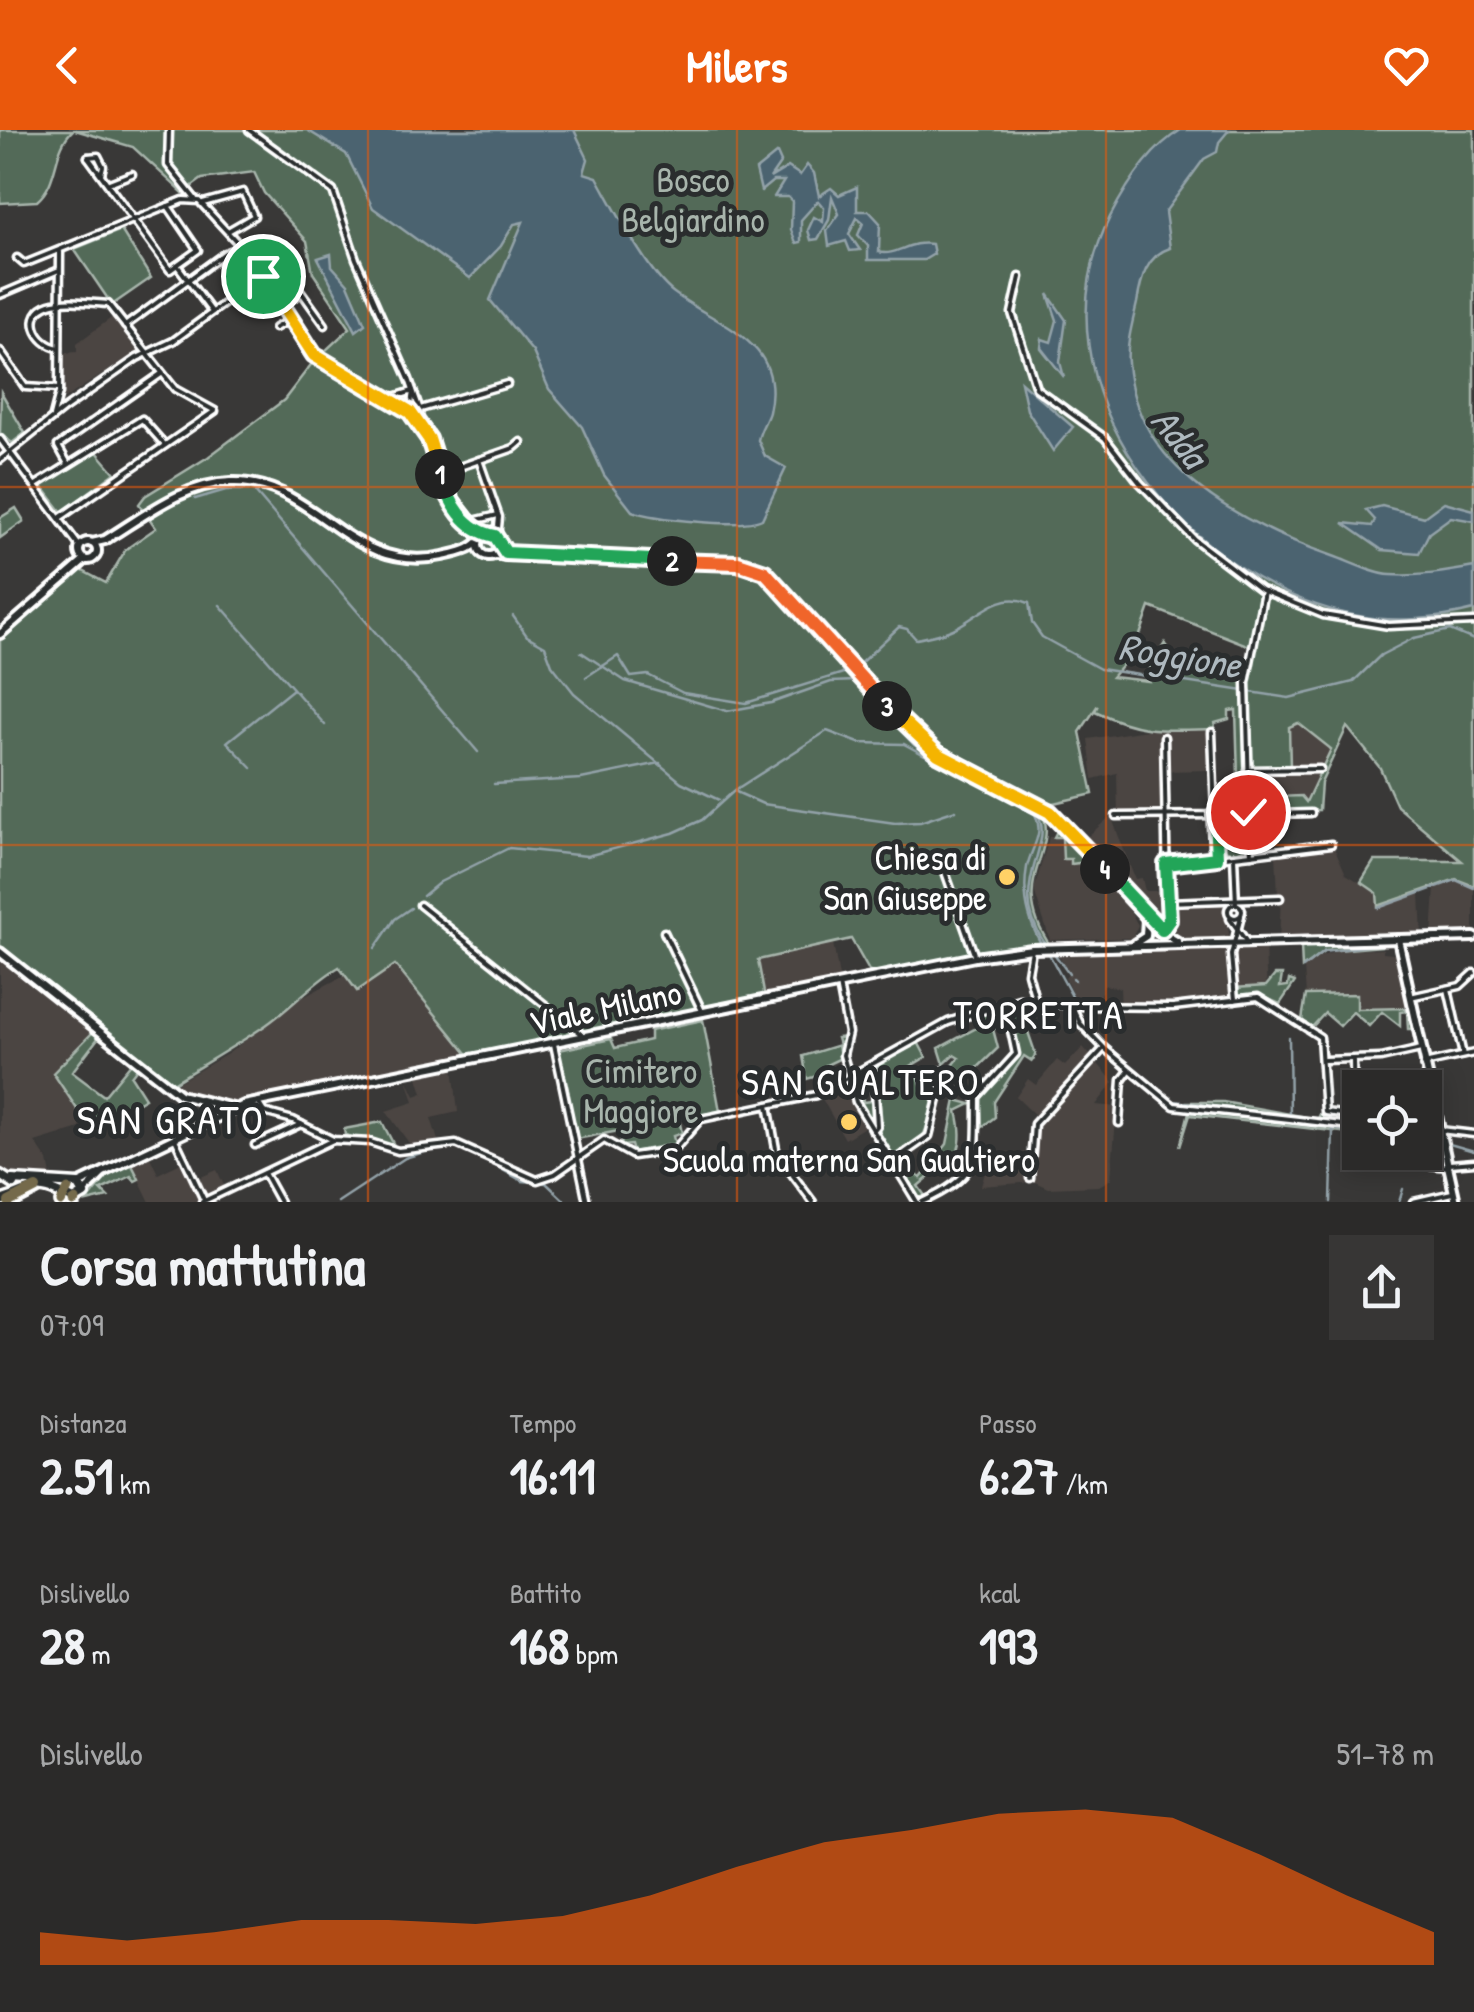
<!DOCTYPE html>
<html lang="it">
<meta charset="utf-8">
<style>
body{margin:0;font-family:"Patrick Hand",sans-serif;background:#373635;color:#f1f3f6;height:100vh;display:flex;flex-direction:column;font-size:38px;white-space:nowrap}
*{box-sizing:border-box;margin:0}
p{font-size:32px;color:#a6a7a8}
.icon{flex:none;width:55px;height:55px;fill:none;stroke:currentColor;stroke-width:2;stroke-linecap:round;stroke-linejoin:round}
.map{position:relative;height:1072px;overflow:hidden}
.panel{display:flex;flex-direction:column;background:#2b2a29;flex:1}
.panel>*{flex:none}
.tools{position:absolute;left:1342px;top:940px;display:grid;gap:20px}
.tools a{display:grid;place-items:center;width:100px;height:100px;border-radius:0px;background:#2b2a29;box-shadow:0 5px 25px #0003,0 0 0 2px #474646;font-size:50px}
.pin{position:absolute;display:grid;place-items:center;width:85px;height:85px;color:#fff;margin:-42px;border:5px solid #fff;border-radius:50%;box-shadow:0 2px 10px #0007}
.km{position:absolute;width:50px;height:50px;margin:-25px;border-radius:50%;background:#222;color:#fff;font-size:28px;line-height:50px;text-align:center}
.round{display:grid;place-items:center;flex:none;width:105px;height:105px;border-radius:0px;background:#373635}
.overview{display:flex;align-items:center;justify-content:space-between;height:170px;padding:0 40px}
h1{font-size:55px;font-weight:700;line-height:75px}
.metrics{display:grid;grid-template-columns:repeat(3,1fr);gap:15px;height:170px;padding:10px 40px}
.metrics div{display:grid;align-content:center}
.metrics b{font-size:50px;font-weight:700}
.metrics small{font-size:28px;font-weight:400}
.metrics p{font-size:28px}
.chart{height:280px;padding:20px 40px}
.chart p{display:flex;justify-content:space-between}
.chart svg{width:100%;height:180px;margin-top:10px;fill:#ea580c;opacity:.7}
header{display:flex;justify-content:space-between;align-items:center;height:130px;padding:0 40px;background:#ea580c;color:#fff;font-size:45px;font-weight:700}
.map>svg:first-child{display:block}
.built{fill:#4b4542}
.green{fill:#526b59;stroke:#a8b5ac;stroke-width:2.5;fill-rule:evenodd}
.water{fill:#4b6470;stroke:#93a2a9;stroke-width:2.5}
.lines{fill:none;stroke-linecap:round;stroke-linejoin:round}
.stream{stroke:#93a2a9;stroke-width:2.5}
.minor-casing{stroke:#fff;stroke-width:11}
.tertiary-casing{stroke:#fff;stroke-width:14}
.secondary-casing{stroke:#fff;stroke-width:15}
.primary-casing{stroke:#fff;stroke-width:16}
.trunk-casing{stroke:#fff;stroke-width:18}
.minor{stroke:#2a2d2e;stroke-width:4}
.tertiary{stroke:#2a2d2e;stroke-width:6}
.secondary{stroke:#2a2d2e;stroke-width:8}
.primary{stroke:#746b4b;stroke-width:9}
.trunk{stroke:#746b4b;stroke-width:10}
.split-1-casing{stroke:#fff;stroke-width:20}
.split-2-casing{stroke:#fff;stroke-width:20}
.split-3-casing{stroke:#fff;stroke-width:20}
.split-4-casing{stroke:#fff;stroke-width:20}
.split-5-casing{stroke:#fff;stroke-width:20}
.split-1{stroke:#f5b400;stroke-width:12}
.split-2{stroke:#22a559;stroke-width:12}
.split-3{stroke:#f0652b;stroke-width:12}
.split-4{stroke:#f5b400;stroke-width:12}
.split-5{stroke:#22a559;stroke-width:12}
.grid{fill:none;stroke:#e8590c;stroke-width:2.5;stroke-opacity:0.55}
.poi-dot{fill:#ffd166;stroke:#2a2d2e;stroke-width:4}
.labels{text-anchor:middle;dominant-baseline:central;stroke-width:10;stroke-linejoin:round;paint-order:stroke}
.park-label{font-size:35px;fill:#a8b5ac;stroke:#2a2d2e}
.poi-label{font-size:35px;fill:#fff;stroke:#2a2d2e;text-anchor:end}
.street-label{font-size:35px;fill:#fff;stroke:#2a2d2e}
.water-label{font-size:38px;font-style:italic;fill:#aeb9bf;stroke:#2a2d2e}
.neighbourhood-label{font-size:38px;letter-spacing:2.5px;fill:#fff;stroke:#2a2d2e}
.quarter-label{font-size:40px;letter-spacing:2.5px;fill:#fff;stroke:#2a2d2e}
</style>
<header><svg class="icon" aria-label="back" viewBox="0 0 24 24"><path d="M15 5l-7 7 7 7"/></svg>Milers<svg class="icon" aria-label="heart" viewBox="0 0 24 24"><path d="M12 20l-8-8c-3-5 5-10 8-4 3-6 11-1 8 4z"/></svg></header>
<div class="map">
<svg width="1474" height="1072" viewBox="0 0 1474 1072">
<rect width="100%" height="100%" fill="#393837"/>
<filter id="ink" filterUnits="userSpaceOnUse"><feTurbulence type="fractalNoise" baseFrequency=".01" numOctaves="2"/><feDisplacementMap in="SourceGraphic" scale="20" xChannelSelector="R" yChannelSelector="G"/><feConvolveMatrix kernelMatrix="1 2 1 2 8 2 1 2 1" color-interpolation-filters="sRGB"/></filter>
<g filter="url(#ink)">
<g class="built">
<path d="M114,186L139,221L64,269L62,223L77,222V213Z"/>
<path d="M1298,593L1331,619L1306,673L1301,666L1247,668L1246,638L1289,636V596Z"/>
<path d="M1160,598L1210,599L1211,640L1164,641L1166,686H1118L1117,643L1093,649L1088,609Z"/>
<path d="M1111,686L1135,749L1142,748L1145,761H1166L1167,772L1225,770L1230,813L1265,812L1267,872L1257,869L1181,880H1121L1120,858L1104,855L1098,870L1076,872L1065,848L1069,843L1055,819L1180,812L1168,806L1169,792L1163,795L1087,707Z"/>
<path d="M1049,707H1062L1072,734H1090L1128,778L1138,795L1132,808L1050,810L1034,760Z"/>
<path d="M1334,717L1346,744L1377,763L1379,778L1420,763L1422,808L1279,811L1281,766L1278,765L1276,724Z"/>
<path d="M1459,751L1474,759V807L1432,808L1435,758Z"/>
<path d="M833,813L840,853L766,868L758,831Z"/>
<path d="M1383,819V823L1401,825L1412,878L1307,880L1304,838L1313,829L1340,820Z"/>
<path d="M0,827L94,901L54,943L81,986L80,998L35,1012L48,1031L52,1051L0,1043Z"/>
<path d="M395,835L467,924L453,936L458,982L431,988L439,1014L414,1020L386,981L414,972L407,949L415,966L423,963L416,941L233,978L185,967L170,957L229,923L296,871L345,845L357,861Z"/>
<path d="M1083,917L1114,952L1096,975L1117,977L1111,1049L1099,1056L1048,1058L1035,1052L981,1056L990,1027L1028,1022L1036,986L1016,967L1028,949L1036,955L1057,930L1065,936Z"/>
<path d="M848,952L866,996L845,1009L821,967Z"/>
<path d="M148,1023L158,1044L183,1032L192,1051L217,1040L225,1058L194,1072H150L130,1031Z"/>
</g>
<g class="green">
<path d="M0,0H73C52,19 60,51 37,71L0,73Z"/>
<path d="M75,0H1474V756L1456,749L1378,776L1377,763L1361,752L1374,731H1462L1397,676L1380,638L1347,597L1321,653L1319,680L1252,682V668L1301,666L1306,672L1331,619L1298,593L1289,597L1290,637H1250L1245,563L1244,682L1239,681L1236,580L1229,581V589L1215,593L1214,599C1164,600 1143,604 1095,581L1098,575L1080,602L1093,664L1045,675L1041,679C1062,723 1005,750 1051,817L872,846L851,809L758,830L765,868L471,928L395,835L357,861L339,837C312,853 292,877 266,895C234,917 205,933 170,955L0,820V509L77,438L106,453L126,419L156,398L139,374L145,366L208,327L284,270L313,232L350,198L313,143L307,111L264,63L254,42L202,49L183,63L133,17ZM1150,477L1255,518L1250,546C1220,539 1181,541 1165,513L1147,542L1149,551L1112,547L1134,522Z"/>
<path d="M121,100L151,148L112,175L74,119Z"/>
<path d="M1,262L25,303L12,313L0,303Z"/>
<path d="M97,322L115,343L62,382L41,355Z"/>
<path d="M16,378L24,391L0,408V388Z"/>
<circle cx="1233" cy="706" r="16"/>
<path d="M1058,699H1065L1094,731L1071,734V729H1063L1062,707H1054Z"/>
<path d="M1301,816L1381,814V816L1325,821L1302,838Z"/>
<path d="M1275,845H1282L1280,857L1288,856L1289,850L1295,852L1280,874L1259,865L1235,864L1234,858L1266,856Z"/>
<path d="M1357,864V879L1409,878L1412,899H1408L1407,881L1400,882V896L1382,882L1369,896L1353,882L1340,896L1325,883L1312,897L1302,890L1306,865Z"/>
<path d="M1012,874L1025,893L1036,925L1032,931L1024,926L994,972L995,987L982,997L980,965L1019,924L1010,887L999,885L1007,894L993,899L998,918L961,954L964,944L950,939L959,928L954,925L944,934L939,918L978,897L975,886Z"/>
<path d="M703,890L720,981L679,989L682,1003L673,1006L675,1014L633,1022L631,1015L622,1016L619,1001L576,1009L559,920L611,909L615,918L650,910V901Z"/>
<path d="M94,901L99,907L72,942L104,966L132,932L138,937L131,946L145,968L130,977L131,982L107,990L81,985L53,943Z"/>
<path d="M845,907L838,916L841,928L826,935L827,943L807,949L803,926L839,915L837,908Z"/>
<path d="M918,912L926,927L911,936L933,971C924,1006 929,1008 895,1027L881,1009L878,992L882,991L876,948L885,946L877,936L868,942L870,957L861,958L863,972L871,971L873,995L859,973L853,949Z"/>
<path d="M956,970L971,974L957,981C969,1029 950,1029 918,1056L926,1067L920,1069L897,1032L911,1024L904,1037L921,1048L947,1014Z"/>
<path d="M1187,972H1223L1318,989L1320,984L1360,989V1004L1190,985L1180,1017L1189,982Z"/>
<path d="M382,992L396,1019L345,1005L344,999Z"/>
<path d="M130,1031L139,1049L135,1051L131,1046L101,1060L108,1067L87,1072L113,1039Z"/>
</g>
<g class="water">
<path d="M307,0H574L588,29L584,43L597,47C614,77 648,144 674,163C718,196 786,211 769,282C767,290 760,299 758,310L765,326L786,338L762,389C742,399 655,389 632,381L604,345L582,297L549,259L533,222L490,170L523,92L514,94L501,116L470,148L373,78L346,24Z"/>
<path d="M1181,0H1229L1219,12L1217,22L1204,29L1165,82L1170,118C1146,126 1141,149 1137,173C1133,191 1126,214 1128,233C1136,340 1244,395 1333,426C1350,432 1373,444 1391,445C1418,447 1447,442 1474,437V480C1436,490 1392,493 1353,485C1186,451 1025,256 1110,87C1127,54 1150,18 1181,0Z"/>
<path d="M777,23L781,32L770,48L788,37L800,45L807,35L814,43L819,66L831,58L839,65L857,57V81H869L880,93L879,122C896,127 909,110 932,114L934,124L924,130H868V116L858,105L863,93L857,88L849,104L860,120L850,121L846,111L829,116L827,101L839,84L832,67L829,90L818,109L811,110L808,100L814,87L823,92L824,78L818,71L801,90V112L796,113L791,100L792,71L788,67H774L784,51H773L761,61L756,40Z"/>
<path d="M331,124L332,136L348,154L365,194L356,201L318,128Z"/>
<path d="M1048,164L1066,190L1060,232L1064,247L1041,218L1042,209L1051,212L1057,190Z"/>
<path d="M1021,252L1073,297L1053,321L1027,280Z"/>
<path d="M1444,372L1474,380V391L1451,387L1429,403L1419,423L1382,420L1343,393L1372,396L1375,390L1366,380L1382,376L1424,387Z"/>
</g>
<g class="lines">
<g class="stream">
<path d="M255,362L478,622"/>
<path d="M195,369L226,360H249"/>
<path d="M220,475L325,595"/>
<path d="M513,486L527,506L545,516L552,535L574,563L681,652L719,670"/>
<path d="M581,522L625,551L727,581L771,573L831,552L856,551L914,615L1038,684C1055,719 1005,755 1045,814"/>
<path d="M586,547L618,526L631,547L648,545L683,563L746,573L853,540L899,497L907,499L916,509C926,507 938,505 948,501C976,491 997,459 1029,473L1032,493L1042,507L1100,539L1289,568L1353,552L1381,525L1414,508L1450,500L1474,510"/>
<path d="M252,638L227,612L293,559"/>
<path d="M494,654L581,649L660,633"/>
<path d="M735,660L827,601L859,613L904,614L1035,684C1045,704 1031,718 1027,737C1022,765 1028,790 1041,814"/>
<path d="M423,766L440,752L509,718L587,726L673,703L702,690L734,661L763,674L895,693L920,692L956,680"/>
<path d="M1378,778L1456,750L1474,758"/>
<path d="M375,818L395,789L411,778"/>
<path d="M1053,822L1069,844"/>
<path d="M1049,824L1075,872"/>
<path d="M1303,838L1323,822L1382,814"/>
<path d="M1073,848L1075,850"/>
<path d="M1101,910L1174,971L1290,986L1289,908"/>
<path d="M1425,1010L1433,1011"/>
<path d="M1446,1013L1474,1021"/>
<path d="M478,1026L522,1051L546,1053L566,1072"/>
<path d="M338,1072L405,1028L437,1018"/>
<path d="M1331,1072L1333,999L1360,1002"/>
<path d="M1399,1072L1403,1059"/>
</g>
<g class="minor-casing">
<g id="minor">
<path d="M169,0L168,35L195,69"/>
<path d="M249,0L333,61L356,129L409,249L420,280L418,290"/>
<path d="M88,27L170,140L198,120L168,76"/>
<path d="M88,27L98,26L103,36L101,44"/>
<path d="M109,53L132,44"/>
<path d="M203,73L243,62L254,86L228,101"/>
<path d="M17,128L24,134L183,70L199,71L261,138L314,225L398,273L418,292L449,367L479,410"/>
<path d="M277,128L325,195"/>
<path d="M177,135L212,182"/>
<path d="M1020,147L1012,183L1036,258L1105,308L1140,353L1194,409L1261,460L1323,485L1389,496L1474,492"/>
<path d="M0,165L59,140"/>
<path d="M285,174L301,163"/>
<path d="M125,196L225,123L240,117"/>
<path d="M275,198L293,188"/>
<path d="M59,218C36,215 22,183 50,174C67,169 91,173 108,174L175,259L215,281L61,387"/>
<path d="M0,221L25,257L59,259"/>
<path d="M391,268L413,261L410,282"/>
<path d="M410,282L507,254"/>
<path d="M53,286L59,263L60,122"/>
<path d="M0,309L80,417"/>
<path d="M0,330L64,279L137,228L173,211L262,146"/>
<path d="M479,330L499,387L497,408"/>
<path d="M68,334L58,316L161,244"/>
<path d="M36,355L142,289L165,315"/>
<path d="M498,385L473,391L453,365L445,342L514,318L521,312"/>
<path d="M488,404L497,398"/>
<path d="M1164,607L1168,806"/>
<path d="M1248,640L1320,639"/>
<path d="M1215,685L1249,691L1251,724L1217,728Z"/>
<path d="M1236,685L1311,683"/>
<path d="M1116,686L1215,685L1212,602"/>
<path d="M1250,693L1246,553L1264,461"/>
<path d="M1251,724L1331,714"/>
<path d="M1234,726L1236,774"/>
<path d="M1166,734L1216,728"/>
<path d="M944,739L974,824"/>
<path d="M1167,772L1280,768"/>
<circle cx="1235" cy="781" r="7"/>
<path d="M420,775L583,905"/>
<path d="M1230,789L1246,811"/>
<path d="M664,802L703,883"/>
<path d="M1032,820L1028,843L1035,869"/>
<path d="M839,855L848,903L843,925L856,972L917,1072"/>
<path d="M1448,859L1463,925"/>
<path d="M1410,867L1460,856L1474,843"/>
<path d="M1235,870L1231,825L1241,786"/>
<path d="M1072,876L1080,893L1104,918L1174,976L1360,997"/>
<path d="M554,914L587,1072"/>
<path d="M1324,930L1381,928L1421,919"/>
<path d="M1353,930L1354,985"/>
<path d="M1424,934L1474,923"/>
<path d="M259,974L264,982L293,990L333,1010L370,1012L398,1021L456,1014L537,1050L555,1044L604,1010L633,1026L674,1020L701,989L816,965L948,892L1019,869L1072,876L1173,877L1258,867L1320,907L1325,982L1360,986"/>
<path d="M768,975L777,1024L813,1072"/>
<path d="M1119,993L1122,950L1129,941"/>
<path d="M1440,1000L1474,1004"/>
<path d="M873,1001L877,996L874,943"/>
<path d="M174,1007L204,1070"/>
<path d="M255,1015L301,994"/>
<path d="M1393,1031L1448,1037"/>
<path d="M892,1032L929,1006L944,945L941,941L925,952L936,969"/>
<path d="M1450,1034L1474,1032"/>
<path d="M264,1043L280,1072"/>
<path d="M1030,1048L1034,994L1104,918"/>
<path d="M202,1072L333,1010"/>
<path d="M922,1072C984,1044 976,1025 977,967L1016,924L1009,891L1000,887L1006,888"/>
<path d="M1413,1072L1452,1063"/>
</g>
</g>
<g class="tertiary-casing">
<g id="tertiary">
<circle cx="489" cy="415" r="11"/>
<circle cx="88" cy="421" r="9"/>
<path d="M92,413L105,410C143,387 184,353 231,352C316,349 347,446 443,426C456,423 469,421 478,412"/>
<path d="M494,425L731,432L765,442L924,613L1056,686L1158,799"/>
<path d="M0,504L85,430"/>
<path d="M1156,799L1178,812"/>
<path d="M1398,809L1456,1072"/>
<path d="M1134,814L1146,806L1147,789"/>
<path d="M0,822L180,965L233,978"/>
<path d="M1433,1004L1434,987"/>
<path d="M78,1054L244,975L975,827L1032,819L1474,807"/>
<path d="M84,1062L101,1045"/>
</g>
</g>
<g class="secondary-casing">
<g id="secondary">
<path d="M0,1045L14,1054"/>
<path d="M0,1071C38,1061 29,1047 74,1070L84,1064L78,1054L12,1050"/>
</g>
</g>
<g class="primary-casing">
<g id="primary">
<path d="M61,1072L68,1059"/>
<path d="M73,1072L76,1070"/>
</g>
</g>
<g class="trunk-casing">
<path id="trunk" d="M9,1072L36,1058"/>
</g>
<use href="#minor" class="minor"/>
<use href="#tertiary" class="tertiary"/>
<use href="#secondary" class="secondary"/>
<use href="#primary" class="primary"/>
<use href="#trunk" class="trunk"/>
</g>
</g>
<g class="lines" filter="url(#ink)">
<g class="split-1-casing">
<path id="split-1" d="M263,146L314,225L410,282L429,309L440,344"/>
</g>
<g class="split-2-casing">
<path id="split-2" d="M440,344C450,373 464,400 495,406L506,423L672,431"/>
</g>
<g class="split-3-casing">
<path id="split-3" d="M672,431L738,433L765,442L887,576"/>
</g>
<g class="split-4-casing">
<path id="split-4" d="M887,576L938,624L1050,682L1105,739"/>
</g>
<g class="split-5-casing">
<path id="split-5" d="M1105,739L1162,800L1169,790L1166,734L1217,728L1215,685L1248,682"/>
</g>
<use href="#split-1" class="split-1"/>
<use href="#split-2" class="split-2"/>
<use href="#split-3" class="split-3"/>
<use href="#split-4" class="split-4"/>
<use href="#split-5" class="split-5"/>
</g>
<path class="grid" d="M368,0V1072M737,0V1072M1106,0V1072M0,357H1474M0,715H1474"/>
<g class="poi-dot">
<circle cx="1007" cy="747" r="10"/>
<circle cx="849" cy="992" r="10"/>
</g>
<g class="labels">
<g class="park-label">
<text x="693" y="49">Bosco<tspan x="693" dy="40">Belgiardino</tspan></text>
<text x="641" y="940">Cimitero<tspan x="641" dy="40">Maggiore</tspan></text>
</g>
<g class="poi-label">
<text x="987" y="727">Chiesa di<tspan x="987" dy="40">San Giuseppe</tspan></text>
<text x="849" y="1029" text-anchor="middle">Scuola materna San Gualtiero</text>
</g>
<g class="street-label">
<text transform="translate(605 877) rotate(-12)">Viale Milano</text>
</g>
<g class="water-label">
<text transform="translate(1180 307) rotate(51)">Adda</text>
<text transform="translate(1180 525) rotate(9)">Roggione</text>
</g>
<g class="neighbourhood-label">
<text x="861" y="951">SAN GUALTERO</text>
</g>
<g class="quarter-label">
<text x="1039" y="884">TORRETTA</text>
<text x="171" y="989">SAN GRATO</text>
</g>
</g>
</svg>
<div class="tools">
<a><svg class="icon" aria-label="locate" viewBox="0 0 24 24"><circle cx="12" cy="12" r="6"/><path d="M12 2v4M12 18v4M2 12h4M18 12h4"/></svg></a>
</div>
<div class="pin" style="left:263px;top:146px;background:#1e9e55"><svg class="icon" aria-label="arrive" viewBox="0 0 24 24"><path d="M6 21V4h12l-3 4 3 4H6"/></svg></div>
<div class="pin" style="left:1248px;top:682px;background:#d93025"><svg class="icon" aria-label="check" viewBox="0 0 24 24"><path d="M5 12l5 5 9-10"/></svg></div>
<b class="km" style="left:440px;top:344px">1</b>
<b class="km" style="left:672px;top:431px">2</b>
<b class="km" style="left:887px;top:576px">3</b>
<b class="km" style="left:1105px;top:739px">4</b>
</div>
<section class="panel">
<div class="overview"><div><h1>Corsa mattutina</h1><p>07:09</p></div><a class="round"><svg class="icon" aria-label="share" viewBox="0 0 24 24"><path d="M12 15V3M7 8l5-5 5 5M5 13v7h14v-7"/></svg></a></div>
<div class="metrics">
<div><p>Distanza</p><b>2.51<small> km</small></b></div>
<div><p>Tempo</p><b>16:11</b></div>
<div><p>Passo</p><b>6:27<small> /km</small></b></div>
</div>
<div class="metrics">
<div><p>Dislivello</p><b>28<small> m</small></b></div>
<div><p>Battito</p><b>168<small> bpm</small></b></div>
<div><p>kcal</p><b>193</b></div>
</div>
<div class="chart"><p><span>Dislivello</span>51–78 m</p>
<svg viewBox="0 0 160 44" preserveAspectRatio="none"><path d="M0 44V36L10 38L20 36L30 33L40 33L50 34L60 32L70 27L80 20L90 14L100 11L110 7L120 6L130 8L140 17L150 27L160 36V44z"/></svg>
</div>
</section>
